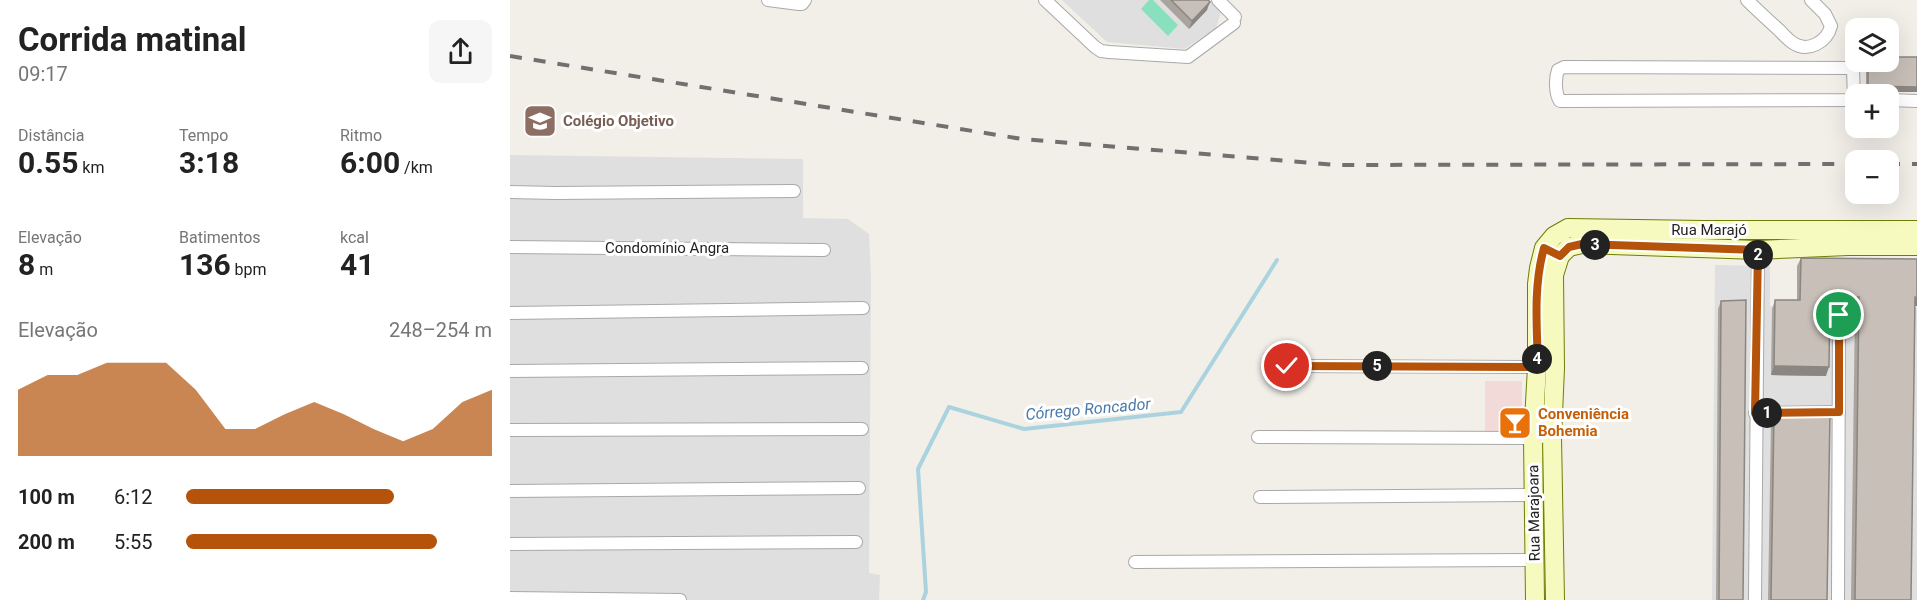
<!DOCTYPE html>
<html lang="pt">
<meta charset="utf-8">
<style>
body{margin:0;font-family:Roboto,sans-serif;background:#f6f6f6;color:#222;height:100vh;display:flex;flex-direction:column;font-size:22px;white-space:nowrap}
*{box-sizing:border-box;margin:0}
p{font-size:20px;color:#767676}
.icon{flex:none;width:33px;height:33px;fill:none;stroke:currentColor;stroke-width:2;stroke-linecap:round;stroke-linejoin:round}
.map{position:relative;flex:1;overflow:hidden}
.side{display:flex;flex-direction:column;background:#fff;width:510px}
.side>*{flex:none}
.buttons{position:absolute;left:1335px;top:18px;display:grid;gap:12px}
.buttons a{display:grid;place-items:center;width:54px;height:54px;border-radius:12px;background:#fff;box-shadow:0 6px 24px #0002;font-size:30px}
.pin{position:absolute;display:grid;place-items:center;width:51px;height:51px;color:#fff;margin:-26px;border:3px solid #fff;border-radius:50%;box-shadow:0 2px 6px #0007}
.km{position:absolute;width:30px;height:30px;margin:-15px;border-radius:50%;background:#222;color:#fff;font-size:16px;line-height:30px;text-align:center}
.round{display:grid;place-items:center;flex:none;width:63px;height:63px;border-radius:12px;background:#f6f6f6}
.overview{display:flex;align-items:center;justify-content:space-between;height:102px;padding:0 18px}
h1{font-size:33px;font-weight:700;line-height:45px}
.stats{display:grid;grid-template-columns:repeat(3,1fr);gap:9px;height:102px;padding:6px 18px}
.stats div{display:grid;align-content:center}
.stats b{font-size:30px;font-weight:700}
.stats small{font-size:16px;font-weight:400}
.stats p{font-size:16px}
.chart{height:168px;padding:12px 18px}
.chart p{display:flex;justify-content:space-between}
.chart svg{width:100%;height:108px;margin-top:6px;fill:#b45309;opacity:.7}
ul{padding:0 18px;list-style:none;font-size:20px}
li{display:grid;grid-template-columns:96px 72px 1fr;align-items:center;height:45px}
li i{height:15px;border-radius:8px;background:#b45309}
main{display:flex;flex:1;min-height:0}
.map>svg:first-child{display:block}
.residential{fill:#e0dfdf}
.commercial{fill:#f2dad9}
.pitch{fill:#88e0be}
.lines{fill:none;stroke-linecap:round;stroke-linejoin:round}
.stream{stroke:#aad3df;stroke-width:4}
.street-casing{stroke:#a9a9a9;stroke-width:14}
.secondary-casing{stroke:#707d05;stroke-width:20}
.street{stroke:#fff;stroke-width:12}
.secondary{stroke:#f7fabf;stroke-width:18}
.rail{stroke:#707070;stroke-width:4;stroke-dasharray:12 12;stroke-linecap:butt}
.wall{fill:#aba49e}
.shaded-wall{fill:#8b8681}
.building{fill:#c7bfb8;stroke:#8b8681;stroke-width:1.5}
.route-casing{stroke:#fff;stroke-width:12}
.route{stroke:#b45309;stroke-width:8}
.labels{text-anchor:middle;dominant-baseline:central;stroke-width:6;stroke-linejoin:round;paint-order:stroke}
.education-label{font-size:15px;font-weight:bold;fill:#785e54;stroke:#fff;text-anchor:start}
.street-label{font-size:15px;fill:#222;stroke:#fff}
.food-label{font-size:15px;font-weight:bold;fill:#c56008;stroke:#fff;text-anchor:start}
.water-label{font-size:16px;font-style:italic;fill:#4a7aab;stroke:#fff}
</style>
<main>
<section class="side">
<div class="overview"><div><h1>Corrida matinal</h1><p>09:17</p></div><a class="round"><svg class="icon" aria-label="share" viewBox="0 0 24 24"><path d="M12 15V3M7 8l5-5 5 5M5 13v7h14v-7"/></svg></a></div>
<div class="stats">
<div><p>Distância</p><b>0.55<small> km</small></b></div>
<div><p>Tempo</p><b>3:18</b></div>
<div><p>Ritmo</p><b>6:00<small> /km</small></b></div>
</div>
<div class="stats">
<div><p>Elevação</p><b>8<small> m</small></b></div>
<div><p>Batimentos</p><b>136<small> bpm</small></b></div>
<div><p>kcal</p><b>41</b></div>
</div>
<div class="chart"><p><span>Elevação</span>248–254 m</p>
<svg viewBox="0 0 160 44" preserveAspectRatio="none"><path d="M0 44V17L10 11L20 11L30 6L40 6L50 6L60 17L70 33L80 33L90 27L100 22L110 27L120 33L130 38L140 33L150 22L160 17V44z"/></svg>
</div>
<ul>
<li><b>100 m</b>6:12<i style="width:68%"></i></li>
<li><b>200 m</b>5:55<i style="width:82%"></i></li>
</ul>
</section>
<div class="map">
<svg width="1407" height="600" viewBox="0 0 1407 600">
<rect width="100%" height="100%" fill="#f2efe9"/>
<g class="residential">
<path d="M552,0H699L711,12L706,28L675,49L597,42Z"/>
<path d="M0,155L293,159V218L338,219L359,234L361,277L359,573L370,575L369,600H0Z"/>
<path d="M1205,265L1260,266V306L1407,308V600H1202Z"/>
</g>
<path class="commercial" d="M975,381H1012V434L975,431Z"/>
<path class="pitch" d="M639,0H643L668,25L658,36L631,9Z"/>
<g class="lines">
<path class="stream" d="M413,600L416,592L408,469L439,407L514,429L671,412L767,260"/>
<g class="street-casing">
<g id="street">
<path d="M258,0L289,4H292L295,0"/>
<path d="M535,0L585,47L591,51L599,52L678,57L724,23"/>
<path d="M708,0L725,17"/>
<path d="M1237,0C1247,10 1258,20 1269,30C1273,34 1278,40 1283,43C1298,53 1317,42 1321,26L1315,14L1301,0"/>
<path d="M1344,100L1343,68L1054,67L1048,70C1045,78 1045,94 1050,101L1346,100"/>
<path d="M1378,100L1407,101"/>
<path d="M0,192L46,193L284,191"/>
<path d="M0,247L314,250"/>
<path d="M0,313L353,308"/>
<path d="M777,366L1027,367"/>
<path d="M0,371L352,368"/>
<path d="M1245,413L1329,412"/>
<path d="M0,430L352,429"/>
<path d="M748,437L1029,438"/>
<path d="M0,491L349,488"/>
<path d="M750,497L1024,495"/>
<path d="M0,544L346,542"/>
<path d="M625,562L1025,560"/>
<path d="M0,598L170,600"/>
<path d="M1245,600L1248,250"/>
<path d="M1328,600L1329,315"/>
</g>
</g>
<g class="secondary-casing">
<g id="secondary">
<path d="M1025,600L1023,438L1027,367V284L1029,268L1034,248L1044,236L1058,228L1194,230H1407"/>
<path d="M1045,600L1042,437L1045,368L1044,275L1050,256L1059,247L1072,244L1248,250L1338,246H1407"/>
</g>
</g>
<use href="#street" class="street"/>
<use href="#secondary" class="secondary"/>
<g class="rail">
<path d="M0,56L512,139L827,165L1346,164"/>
<path d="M1378,164H1407"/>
</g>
</g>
<g class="wall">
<path d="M650,0H698L697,10L679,29Z"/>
<path d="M1407,57V92H1356V62H1378Z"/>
<path d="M1291,258L1407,306H1405L1401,600H1341L1345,306L1320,305L1316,376L1261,375L1262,309L1265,300H1287V266Z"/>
<path d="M1211,301L1233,600H1206L1208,309Z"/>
<path d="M1264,413L1317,600H1258L1261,421Z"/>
</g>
<g class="shaded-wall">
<path d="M700,2L697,10L679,29L682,21Z"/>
<path d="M1358,86L1407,87V92H1356Z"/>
<path d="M1320,296L1349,297L1345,306L1316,305Z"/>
<path d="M1405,297L1407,298V306H1402Z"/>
<path d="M1264,366L1319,367L1316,376L1261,375Z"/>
</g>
<g class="building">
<path d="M661,0H698L700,2L682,21Z"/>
<path d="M1378,57H1407V87L1358,86V62H1378Z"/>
<path d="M1291,258L1407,259V298L1405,297L1401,600H1345L1349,297L1320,296L1319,367L1264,366L1265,300H1290Z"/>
<path d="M1236,300L1233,600H1209L1211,301Z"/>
<path d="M1320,412L1317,600H1261L1264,413Z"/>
</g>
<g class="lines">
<g class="route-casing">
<path id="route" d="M777,366L1028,367C1027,327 1023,287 1034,248L1050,256L1059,247L1072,244L1248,250L1245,413L1329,412V315"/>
</g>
<use href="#route" class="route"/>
</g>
<defs>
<g id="school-square" transform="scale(1.725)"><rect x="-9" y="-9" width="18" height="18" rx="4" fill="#8d6e63" stroke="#fff"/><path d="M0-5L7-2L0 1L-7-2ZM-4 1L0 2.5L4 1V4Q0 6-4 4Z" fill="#fff"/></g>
<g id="bar-square" transform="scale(1.725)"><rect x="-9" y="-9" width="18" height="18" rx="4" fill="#e8710a" stroke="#fff"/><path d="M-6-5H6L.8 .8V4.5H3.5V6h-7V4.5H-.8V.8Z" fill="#fff"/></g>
</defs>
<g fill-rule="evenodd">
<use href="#school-square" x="30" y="121"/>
<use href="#bar-square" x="1005" y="423"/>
</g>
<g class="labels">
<g class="education-label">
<text x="53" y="121">Colégio Objetivo</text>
</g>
<g class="street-label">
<text x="1199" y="230">Rua Marajó</text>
<text x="157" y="248">Condomínio Angra</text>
<text transform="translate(1024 513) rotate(-91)">Rua Marajoara</text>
</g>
<g class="food-label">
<text x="1028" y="414">Conveniência<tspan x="1028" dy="17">Bohemia</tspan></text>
</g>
<g class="water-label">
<text transform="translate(578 409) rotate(-5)">Córrego Roncador</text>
</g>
</g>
</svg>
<div class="buttons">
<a><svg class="icon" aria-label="layers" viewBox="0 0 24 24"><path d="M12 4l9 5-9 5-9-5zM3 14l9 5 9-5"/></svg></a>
<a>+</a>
<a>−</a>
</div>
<div class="pin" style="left:1329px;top:315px;background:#1e9e55"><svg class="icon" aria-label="arrive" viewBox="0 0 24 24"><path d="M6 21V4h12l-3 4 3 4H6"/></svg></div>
<div class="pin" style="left:777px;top:366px;background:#d93025"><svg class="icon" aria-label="check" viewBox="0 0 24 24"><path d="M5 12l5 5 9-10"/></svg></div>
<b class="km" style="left:1257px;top:413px">1</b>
<b class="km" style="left:1248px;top:255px">2</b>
<b class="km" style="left:1085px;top:245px">3</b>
<b class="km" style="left:1027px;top:359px">4</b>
<b class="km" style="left:867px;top:366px">5</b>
</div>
</main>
